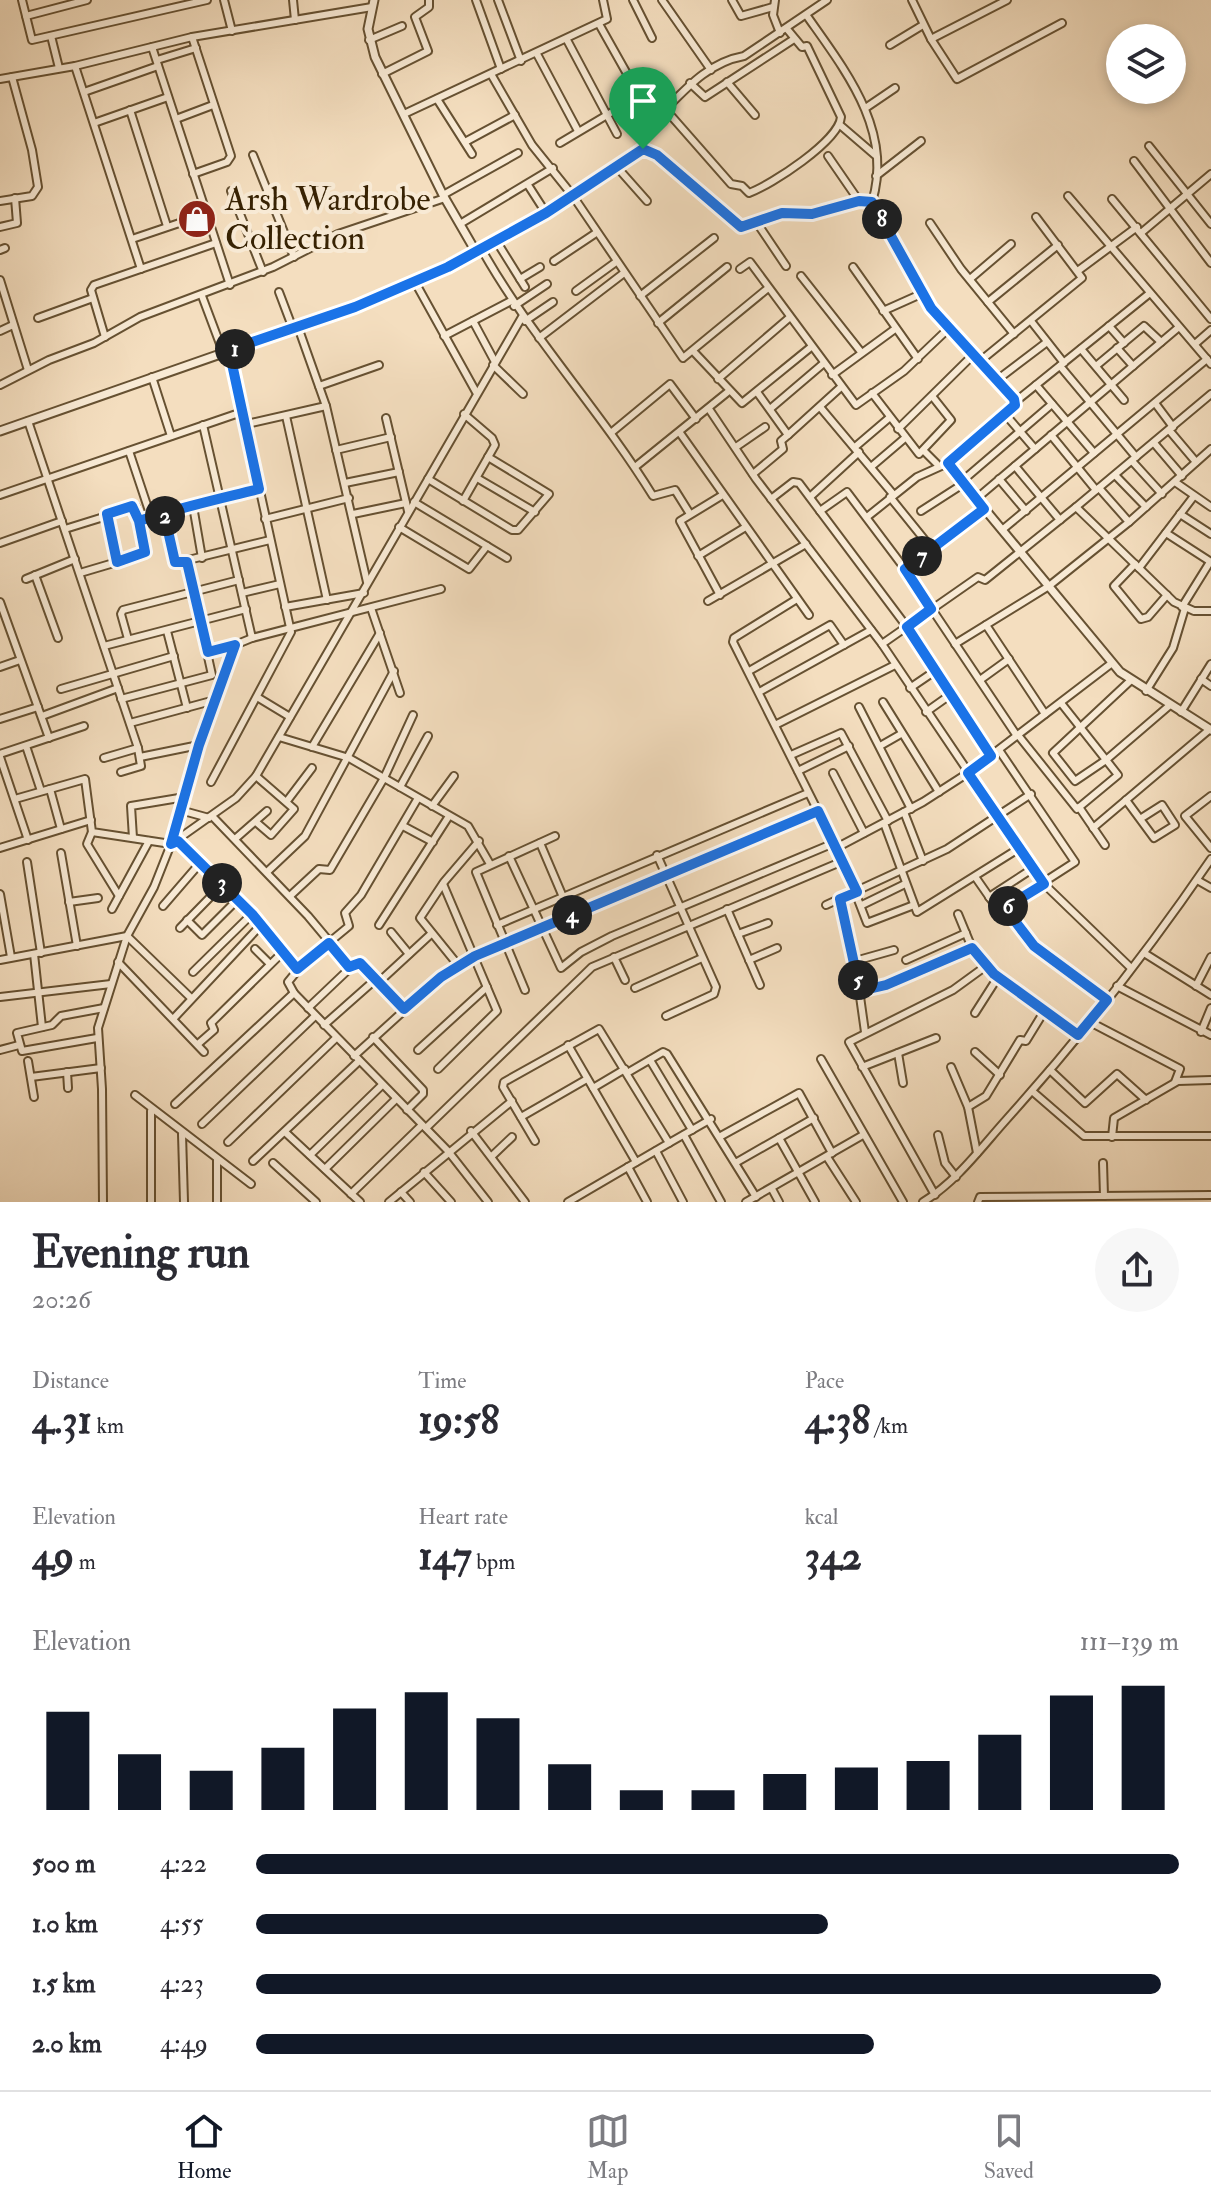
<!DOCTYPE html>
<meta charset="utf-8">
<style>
body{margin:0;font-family:"IM FELL Double Pica",serif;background:#f7f7f7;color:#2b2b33;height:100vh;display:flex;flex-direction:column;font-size:30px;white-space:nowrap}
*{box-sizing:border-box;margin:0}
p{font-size:26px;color:#7c7c81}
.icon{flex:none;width:44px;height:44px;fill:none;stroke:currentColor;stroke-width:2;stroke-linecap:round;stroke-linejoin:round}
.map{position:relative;height:1202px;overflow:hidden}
.panel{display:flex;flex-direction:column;background:#fff;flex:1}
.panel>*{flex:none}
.fabs{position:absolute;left:1106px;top:24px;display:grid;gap:16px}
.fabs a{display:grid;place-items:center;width:80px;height:80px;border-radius:50%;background:#fff;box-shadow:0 4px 12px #0003;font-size:40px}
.pin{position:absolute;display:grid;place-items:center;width:68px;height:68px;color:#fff;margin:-82px -34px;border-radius:50% 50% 50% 0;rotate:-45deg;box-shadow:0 0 8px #0007}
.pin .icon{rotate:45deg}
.km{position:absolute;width:40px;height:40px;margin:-20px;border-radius:50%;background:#222;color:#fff;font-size:22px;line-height:40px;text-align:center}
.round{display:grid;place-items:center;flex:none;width:84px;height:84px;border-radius:42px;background:#f7f7f7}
.overview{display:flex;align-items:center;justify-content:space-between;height:136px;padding:0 32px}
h1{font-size:44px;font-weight:800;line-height:60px}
.metrics{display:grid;grid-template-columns:repeat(3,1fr);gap:12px;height:136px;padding:8px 32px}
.metrics div{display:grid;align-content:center}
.metrics b{font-size:40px;font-weight:800}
.metrics small{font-size:22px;font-weight:400}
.metrics p{font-size:22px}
.chart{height:224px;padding:16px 32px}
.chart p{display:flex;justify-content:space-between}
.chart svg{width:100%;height:144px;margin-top:8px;stroke:#111827;stroke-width:6}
ul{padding:0 32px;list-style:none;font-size:26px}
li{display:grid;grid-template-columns:128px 96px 1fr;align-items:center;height:60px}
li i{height:20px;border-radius:10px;background:#111827}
.tabs{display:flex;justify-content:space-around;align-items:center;height:112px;border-top:2px solid #e1e1e2;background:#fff;font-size:22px;color:#7c7c81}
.tabs a{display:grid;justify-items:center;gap:4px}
.tabs .selected{color:#111827}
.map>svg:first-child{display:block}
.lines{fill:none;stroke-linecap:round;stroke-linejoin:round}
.minor-casing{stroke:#665132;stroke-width:10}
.tertiary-casing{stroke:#665132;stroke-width:11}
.minor{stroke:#f8ead5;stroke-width:6}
.tertiary{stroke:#f8ead5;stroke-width:7}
.route-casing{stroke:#fff;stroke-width:16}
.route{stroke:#1a73e8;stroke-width:10}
.labels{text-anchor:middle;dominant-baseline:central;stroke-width:8;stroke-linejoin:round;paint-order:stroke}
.poi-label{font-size:34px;fill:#372203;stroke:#f8ead5;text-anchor:start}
</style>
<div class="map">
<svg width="1211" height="1202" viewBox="0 0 1211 1202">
<rect width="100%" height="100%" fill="#f4debf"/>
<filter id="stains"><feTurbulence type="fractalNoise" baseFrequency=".0025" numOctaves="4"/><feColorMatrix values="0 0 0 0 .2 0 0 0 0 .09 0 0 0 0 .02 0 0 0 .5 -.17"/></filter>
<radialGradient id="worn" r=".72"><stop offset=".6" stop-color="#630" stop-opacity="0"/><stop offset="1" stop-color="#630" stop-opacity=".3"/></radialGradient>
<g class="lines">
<g class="minor-casing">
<g id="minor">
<path d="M22,0L32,40L207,0"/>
<path d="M224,0L232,31"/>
<path d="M293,0L295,20"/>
<path d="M476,0L501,69"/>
<path d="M498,0L521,61"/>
<path d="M633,0L652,38"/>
<path d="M662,0L711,70"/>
<path d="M732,0L741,16L773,7"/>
<path d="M775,0L773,15L780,33"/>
<path d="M912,0L931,39L957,79L1062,23"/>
<path d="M26,16L87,0"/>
<path d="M807,16C845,70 894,131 872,202"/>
<path d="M599,24L644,104L643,149"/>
<path d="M51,36L59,68"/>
<path d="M192,37L231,156L227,162L193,174"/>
<path d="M931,39L1007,0"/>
<path d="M369,40L402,26"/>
<path d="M567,40L617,134"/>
<path d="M890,45L923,25"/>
<path d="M152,47L230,285"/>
<path d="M537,54L578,131"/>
<path d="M157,60L196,48"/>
<path d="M75,66L141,269"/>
<path d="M382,74L428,51L415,17L429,7V0"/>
<path d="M491,74L532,145L573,196L683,358L767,289"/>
<path d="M0,79L75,66L192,37L372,7"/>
<path d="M727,82L755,115"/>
<path d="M690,83L705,97L794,39"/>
<path d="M84,92L158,66"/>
<path d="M437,99L472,154"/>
<path d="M867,107L895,88"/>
<path d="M130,110L167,226"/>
<path d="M666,110L731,184L742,186L749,193C771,185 839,141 841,117L807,46L802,47L787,29"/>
<path d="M404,114L607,19L603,0"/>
<path d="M176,119L213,105"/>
<path d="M94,123L168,97"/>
<path d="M840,125L875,155"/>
<path d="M644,130C677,101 700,64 744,56L827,0"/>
<path d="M465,142L515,115"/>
<path d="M560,143L639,96"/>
<path d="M1149,146L1211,224"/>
<path d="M253,155L294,257"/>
<path d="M828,156L859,201"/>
<path d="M1134,161L1211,263"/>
<path d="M616,166L647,201"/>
<path d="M876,176L921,141"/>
<path d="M528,185L546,213"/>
<path d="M231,191L263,272"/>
<path d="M443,195L518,153"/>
<path d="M1068,196L1211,364"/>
<path d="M1112,199L1211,319"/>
<path d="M0,201L32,196L38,187L32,150L12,77"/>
<path d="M757,223L786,266"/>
<path d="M930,223L961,269L1014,334"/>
<path d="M460,224L553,168"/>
<path d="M0,227L17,223L15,198"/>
<path d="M1141,233L1211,174"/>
<path d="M132,239L206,214"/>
<path d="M497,242L525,287"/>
<path d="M0,250L5,248"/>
<path d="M482,250C531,337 600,410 653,496L675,490L690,514"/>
<path d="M554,261L596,233"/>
<path d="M853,267L918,359"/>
<path d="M740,269L750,262L856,405L904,371L948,329"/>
<path d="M1079,270L1137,227"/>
<path d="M801,276L861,352"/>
<path d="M520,279L540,267"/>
<path d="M970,279L1011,244"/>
<path d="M0,280L28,370"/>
<path d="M415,282L476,392"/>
<path d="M576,291L616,262"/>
<path d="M279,292L293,329"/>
<path d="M202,296L223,352"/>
<path d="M640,296L714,238"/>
<path d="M988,302L1058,245"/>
<path d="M514,306L547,284"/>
<path d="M883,311L921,294"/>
<path d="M38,318L93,298"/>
<path d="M473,321L495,362"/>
<path d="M525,321L553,302"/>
<path d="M1031,321L1064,363"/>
<path d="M658,323L727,267"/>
<path d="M1109,326L1124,343"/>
<path d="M298,327L326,406L367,582"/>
<path d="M0,331L13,325"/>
<path d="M444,336L511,301"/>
<path d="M105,337L91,290L94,285L216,243"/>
<path d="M539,338L624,273"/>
<path d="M1195,344L1211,330"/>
<path d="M1117,348L1133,366"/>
<path d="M1081,349L1124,400"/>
<path d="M694,352L742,403L811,347"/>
<path d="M979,362L1082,278L1036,217"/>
<path d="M493,365L523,394"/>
<path d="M1060,366L1136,457"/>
<path d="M1096,366L1144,326L1161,342"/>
<path d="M832,375L895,329"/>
<path d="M152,377L171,436"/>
<path d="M718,379L789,318"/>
<path d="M997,380L1047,342"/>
<path d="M0,385L49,360L94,343L140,317L273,267L338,234L445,198"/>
<path d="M1036,385L1094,453"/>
<path d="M319,386L379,365"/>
<path d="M757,392L788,435L841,387"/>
<path d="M872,393L919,454L951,420L932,396"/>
<path d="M1015,402L1150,293"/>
<path d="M1155,403L1173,427"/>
<path d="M820,407L893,494"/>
<path d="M709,409L756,479L882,644L1044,884L1131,968"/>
<path d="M770,409L824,363"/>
<path d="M1005,414L1035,449"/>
<path d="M286,416L327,600"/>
<path d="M386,418L408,511"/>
<path d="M28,421L138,748L141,766L121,772"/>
<path d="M247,424L326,406"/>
<path d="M203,425L252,638L441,589"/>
<path d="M898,429L973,355"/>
<path d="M1169,430L1196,462"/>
<path d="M612,432L670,384L696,419"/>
<path d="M680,433L809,615"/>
<path d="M1051,435L1096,490"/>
<path d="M1154,443L1182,476"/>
<path d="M736,447L765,427"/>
<path d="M855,447L889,418"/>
<path d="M336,450L391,437"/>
<path d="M129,451L151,517"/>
<path d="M924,451L939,466"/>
<path d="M1132,461L1162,494"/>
<path d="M1015,466L1060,520"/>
<path d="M635,467L729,391"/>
<path d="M871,467L905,438"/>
<path d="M753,474L783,449L781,441L788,435"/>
<path d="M1115,475L1146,507"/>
<path d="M477,478L535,512"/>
<path d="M428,479L512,530H518L549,494L488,457"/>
<path d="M999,479L1026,511"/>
<path d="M961,482L1052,404"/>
<path d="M1175,482L1211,507"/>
<path d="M345,483L399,472"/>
<path d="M1099,488L1129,522"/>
<path d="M0,495L245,411"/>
<path d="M810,497L859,452"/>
<path d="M890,497L932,549"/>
<path d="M771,499L793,482L799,483L907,627L991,756"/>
<path d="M976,499L1179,327"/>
<path d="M463,501L495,445L492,438L464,414"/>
<path d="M414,502L507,558"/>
<path d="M193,506L202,558"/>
<path d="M1076,507L1211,394"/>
<path d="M820,511L847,492L905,569L1017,736"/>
<path d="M921,511L963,484"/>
<path d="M164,513L176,563L270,540"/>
<path d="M107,514L117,562"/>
<path d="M353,514L406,503"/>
<path d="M1180,514L1211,534"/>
<path d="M867,517L917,477L948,463"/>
<path d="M265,519L349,498"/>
<path d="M139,521L259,489"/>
<path d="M399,527L469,569L487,546"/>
<path d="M65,529L136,507L144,554L80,573"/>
<path d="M1002,530L1207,359"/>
<path d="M1166,533L1211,562"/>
<path d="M0,543L62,521"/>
<path d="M698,556L744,528"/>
<path d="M1135,564L1114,586L1141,619L1148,617L1167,595"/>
<path d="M1139,568L1194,496"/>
<path d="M905,569L984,509"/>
<path d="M35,575L58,638"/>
<path d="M26,579L75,559"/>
<path d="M242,593L280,584"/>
<path d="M720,595L680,521L721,496"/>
<path d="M797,599L734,638L733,642L843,861L867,923L914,905"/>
<path d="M708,601L806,544"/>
<path d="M0,602L49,738"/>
<path d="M285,607L364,593"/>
<path d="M1182,607L1210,562"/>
<path d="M371,608L400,693"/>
<path d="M986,625L1045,714"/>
<path d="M167,631L187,708"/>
<path d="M128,639L121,614L123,610L239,580"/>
<path d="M882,644L978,577L985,580L1076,507L1174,602L1194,611H1211"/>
<path d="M955,644L1049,586L1129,522L1211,449"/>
<path d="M104,646L246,609"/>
<path d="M208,652L235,645"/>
<path d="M0,667L20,660"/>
<path d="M749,671L830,625L844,645"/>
<path d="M1201,679L1211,686"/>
<path d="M980,680L1009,659"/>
<path d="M1130,681L1053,753L1075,781L1106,760L1170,705"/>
<path d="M910,688L935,671"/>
<path d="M61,689L174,656"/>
<path d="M761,691L871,630"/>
<path d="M1146,691L1173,648L1185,608"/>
<path d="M257,697L290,717"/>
<path d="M121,699L212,675L187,562"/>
<path d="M883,702L939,792"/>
<path d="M859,707L911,809"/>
<path d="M926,712L950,695"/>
<path d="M1181,712L1211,664"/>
<path d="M42,716L118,688"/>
<path d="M0,719L38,707"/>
<path d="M130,723L215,700"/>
<path d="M777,724L895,665"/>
<path d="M1018,735L1077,809L1118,775L1061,703"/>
<path d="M279,737L349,758L468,826L490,864"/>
<path d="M26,746L41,791"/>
<path d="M880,746L901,734"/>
<path d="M312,747L380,633"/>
<path d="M0,754L84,726"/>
<path d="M791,755L841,733L888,821"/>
<path d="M0,757L28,840"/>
<path d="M140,757L199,745"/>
<path d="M104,758L138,748"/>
<path d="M798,771L849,746"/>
<path d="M833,773L864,833"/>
<path d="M256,776L294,809L271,835L256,822"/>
<path d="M211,782L291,632L229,350"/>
<path d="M400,787L428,736"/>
<path d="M50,789L61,829"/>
<path d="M1211,796L1185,816L1211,848"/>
<path d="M15,799L85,779L92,832L171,844L236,798L256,776L522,317"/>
<path d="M1126,800L1154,838L1175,825L1162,805L1140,819"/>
<path d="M287,801L312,768"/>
<path d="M432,806L454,776"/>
<path d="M1079,807L1105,845"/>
<path d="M180,810L209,818"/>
<path d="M904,812L923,861"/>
<path d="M213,817L308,916L349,965V969L308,1008"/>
<path d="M884,823L917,912L1018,849"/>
<path d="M403,826L433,842"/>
<path d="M1093,828L1210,729"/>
<path d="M92,832L87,844L119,896"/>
<path d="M133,838L131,806L185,797"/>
<path d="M235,839L267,811"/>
<path d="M178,841L216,876L296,966L297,971L288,982L294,993L448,1151L488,1202"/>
<path d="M540,843L563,897"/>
<path d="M0,848L91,820"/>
<path d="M836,848L923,802L968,773L1112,663"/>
<path d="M61,853L77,946"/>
<path d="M657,855L716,987L714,994L666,1016"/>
<path d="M509,856L561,968L581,952L612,936L834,843"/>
<path d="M27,862L41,953"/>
<path d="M267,872L305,836L394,671"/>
<path d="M976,878L999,911L1075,862L999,750"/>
<path d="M1197,880L1211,888"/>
<path d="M0,894L11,957"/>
<path d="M290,896L319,869L330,870L384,778L413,715"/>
<path d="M989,897L1032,869"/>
<path d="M840,899L855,961L865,1032"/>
<path d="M69,902L98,898"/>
<path d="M826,905L947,849L1031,794"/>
<path d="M862,905L905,884"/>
<path d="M163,906L201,862"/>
<path d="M1005,908L1034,946L1107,1000"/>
<path d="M112,909L149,841"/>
<path d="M727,909L760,985"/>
<path d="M958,914L972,948L986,966L1078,1035"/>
<path d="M187,920L202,935L237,900"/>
<path d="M379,925L449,816"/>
<path d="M497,925L808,793"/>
<path d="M180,928L223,884"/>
<path d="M391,932L409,954"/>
<path d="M738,934L768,923"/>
<path d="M127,936L191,998"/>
<path d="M255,949L270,964"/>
<path d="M1144,953L1211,995"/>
<path d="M34,954L42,1027"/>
<path d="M614,957L625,980"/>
<path d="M0,960L127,936"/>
<path d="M749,960L777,948"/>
<path d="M906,960L966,933"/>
<path d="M855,961L894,950"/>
<path d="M118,962L204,1052"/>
<path d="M458,965L420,918L444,882L479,841"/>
<path d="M349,967L360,963L404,1009"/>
<path d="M297,969L349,926L345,913L361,895L418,798"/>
<path d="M193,972L252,914"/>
<path d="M379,982L431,934"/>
<path d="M1117,986L1211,1035"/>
<path d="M1196,986L1211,957"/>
<path d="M635,988L702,958"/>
<path d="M525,990L476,872L555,836"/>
<path d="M860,991L886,985L972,948"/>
<path d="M0,997L111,984"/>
<path d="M975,1013L998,977"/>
<path d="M174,1018L261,925"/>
<path d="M1090,1022L1180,1069L1175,1082"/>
<path d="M324,1025L376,979"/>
<path d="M1201,1032L1211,1008"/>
<path d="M373,1037L423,1090V1094L407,1110"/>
<path d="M97,1038L22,1051L17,1033L52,1025L61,1016L104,1008"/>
<path d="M198,1044L214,1030L211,1023L283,952"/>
<path d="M568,1045L636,1162"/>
<path d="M0,1050L19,1045"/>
<path d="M418,1050L487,987"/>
<path d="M975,1052L1000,1075"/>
<path d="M898,1053L903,1083"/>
<path d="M354,1056L441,977L475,956L818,811"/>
<path d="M821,1059L903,1202"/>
<path d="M650,1060L692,1130"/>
<path d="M28,1061L34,1097"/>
<path d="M862,1067L936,1038"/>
<path d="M951,1067L968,1107L977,1153"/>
<path d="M438,1069L497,1011L443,884"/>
<path d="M1050,1070L1085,1103L1117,1074L1146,1100"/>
<path d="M67,1072L68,1088"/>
<path d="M627,1073L663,1052L667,1054L756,1197"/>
<path d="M31,1077L101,1068"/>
<path d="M593,1088L625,1069"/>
<path d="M1032,1091L1084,1136H1211"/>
<path d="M135,1095L251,1184"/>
<path d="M175,1104L294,993"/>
<path d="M968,1107L986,1096L1020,1040L1026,1041L1045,1010"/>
<path d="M151,1111V1202"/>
<path d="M521,1117L587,1079"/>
<path d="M202,1124L315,1016"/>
<path d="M426,1128L592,967L843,861"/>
<path d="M471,1131L525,1202"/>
<path d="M285,1132L360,1202"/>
<path d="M182,1134L184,1202"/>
<path d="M684,1135L721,1202"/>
<path d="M938,1135L945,1163L956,1177"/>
<path d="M721,1136L799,1093L832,1153"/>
<path d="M1112,1137L1114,1118L1178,1081L1211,1080"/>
<path d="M779,1138L815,1202"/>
<path d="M535,1141L503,1087L504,1082L599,1029L669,1143L568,1202"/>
<path d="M228,1142L336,1038"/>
<path d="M669,1143L711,1119"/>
<path d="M656,1151L683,1202"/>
<path d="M310,1155L382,1085"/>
<path d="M492,1156L512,1137"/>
<path d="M827,1157L856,1202"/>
<path d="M217,1159V1202"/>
<path d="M253,1161L359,1061"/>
<path d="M737,1162L814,1118"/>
<path d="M273,1163L316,1202"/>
<path d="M1103,1163L1104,1196"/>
<path d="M628,1167L647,1202"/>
<path d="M325,1169L396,1099"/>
<path d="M424,1172L451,1202"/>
<path d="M772,1189L779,1202"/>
<path d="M401,1192L410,1202"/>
<path d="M351,1194L422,1125"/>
<path d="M935,1195L849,1042L953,990L986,966"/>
<path d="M103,1202L102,1089L98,1028L127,936L154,887L171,844L199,745L235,645L252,638"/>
<path d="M389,1202L512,1101"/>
<path d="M746,1202L863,1135"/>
<path d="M923,1202C957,1181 980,1149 1006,1120C1080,1038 1149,950 1211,859"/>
<path d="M978,1202L980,1197L1211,1195"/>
</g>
</g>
<g class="tertiary-casing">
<g id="tertiary">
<path d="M374,0L368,29L375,57L443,195L476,252"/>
<path d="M0,431L355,307L415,282L546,213L636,151L643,149L657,155L741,227L782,213L812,214L859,201L872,202L921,294L1015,402L949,461V466L1120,672L1211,730"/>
</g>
</g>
<use href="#minor" class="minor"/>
<use href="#tertiary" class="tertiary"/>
</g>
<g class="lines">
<g class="route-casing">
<path id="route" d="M643,149L546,213L448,267L355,307L229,350L259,489C219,499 178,508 139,521L145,552L117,562L107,514L132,506L139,521L164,513L175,562H187L208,652L235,645L199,745L171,844L178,841L252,914L297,969L329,943L349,967L360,963L404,1009L441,977L475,956L818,811L857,892L840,899L860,991L886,985L972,948L994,974L1078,1035L1107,1000L1034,946L1005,908L1044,884L968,773L991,756L907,627L931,609L905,569L984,509L948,463L1015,405L1014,399L931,308L872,202L859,201L812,214L782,213L741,227L657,155L643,149"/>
</g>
<use href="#route" class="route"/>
</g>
<defs>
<g id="shop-disc" transform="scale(2)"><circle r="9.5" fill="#8f2418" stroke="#f8ead5"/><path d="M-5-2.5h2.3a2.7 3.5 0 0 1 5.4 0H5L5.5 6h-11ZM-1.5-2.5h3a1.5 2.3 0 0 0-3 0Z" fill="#fff"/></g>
</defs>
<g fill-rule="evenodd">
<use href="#shop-disc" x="197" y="219"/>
</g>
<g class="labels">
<g class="poi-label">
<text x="225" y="199">Arsh Wardrobe<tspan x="225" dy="39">Collection</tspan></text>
</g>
</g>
<rect width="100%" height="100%" filter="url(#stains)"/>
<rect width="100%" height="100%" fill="url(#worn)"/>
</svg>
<div class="fabs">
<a><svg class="icon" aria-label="layers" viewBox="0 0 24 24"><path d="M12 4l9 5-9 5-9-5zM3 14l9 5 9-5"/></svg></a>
</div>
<div class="pin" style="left:643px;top:149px;background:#1e9e55"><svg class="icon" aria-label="arrive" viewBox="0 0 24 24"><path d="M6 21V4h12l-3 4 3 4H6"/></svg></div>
<b class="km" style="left:235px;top:349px">1</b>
<b class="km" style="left:165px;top:516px">2</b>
<b class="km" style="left:222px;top:883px">3</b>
<b class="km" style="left:572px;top:915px">4</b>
<b class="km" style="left:858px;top:980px">5</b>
<b class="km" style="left:1008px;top:906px">6</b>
<b class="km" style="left:922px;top:556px">7</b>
<b class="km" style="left:882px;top:219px">8</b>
</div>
<section class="panel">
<div class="overview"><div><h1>Evening run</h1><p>20:26</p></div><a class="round"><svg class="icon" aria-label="share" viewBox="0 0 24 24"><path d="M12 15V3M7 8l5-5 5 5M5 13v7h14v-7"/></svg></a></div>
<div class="metrics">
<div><p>Distance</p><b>4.31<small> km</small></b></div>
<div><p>Time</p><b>19:58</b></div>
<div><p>Pace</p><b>4:38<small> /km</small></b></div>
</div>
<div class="metrics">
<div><p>Elevation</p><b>49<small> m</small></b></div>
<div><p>Heart rate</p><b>147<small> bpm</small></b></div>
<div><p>kcal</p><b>342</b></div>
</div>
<div class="chart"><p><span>Elevation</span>111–139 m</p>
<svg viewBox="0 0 160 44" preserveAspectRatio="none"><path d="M5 44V14M15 44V27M25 44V32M35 44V25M45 44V13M55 44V8M65 44V16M75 44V30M85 44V38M95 44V38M105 44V33M115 44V31M125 44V29M135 44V21M145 44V9M155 44V6"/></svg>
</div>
<ul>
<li><b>500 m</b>4:22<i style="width:100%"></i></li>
<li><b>1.0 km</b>4:55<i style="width:62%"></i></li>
<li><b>1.5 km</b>4:23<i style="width:98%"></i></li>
<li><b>2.0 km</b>4:49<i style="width:67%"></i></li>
</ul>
</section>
<nav class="tabs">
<a class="selected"><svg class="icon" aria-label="home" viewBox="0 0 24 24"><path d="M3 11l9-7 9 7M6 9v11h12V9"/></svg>Home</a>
<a><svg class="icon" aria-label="map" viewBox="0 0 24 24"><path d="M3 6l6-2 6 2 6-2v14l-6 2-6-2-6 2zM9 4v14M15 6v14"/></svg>Map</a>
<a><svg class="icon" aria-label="saved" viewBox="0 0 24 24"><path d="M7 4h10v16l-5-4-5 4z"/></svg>Saved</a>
</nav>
